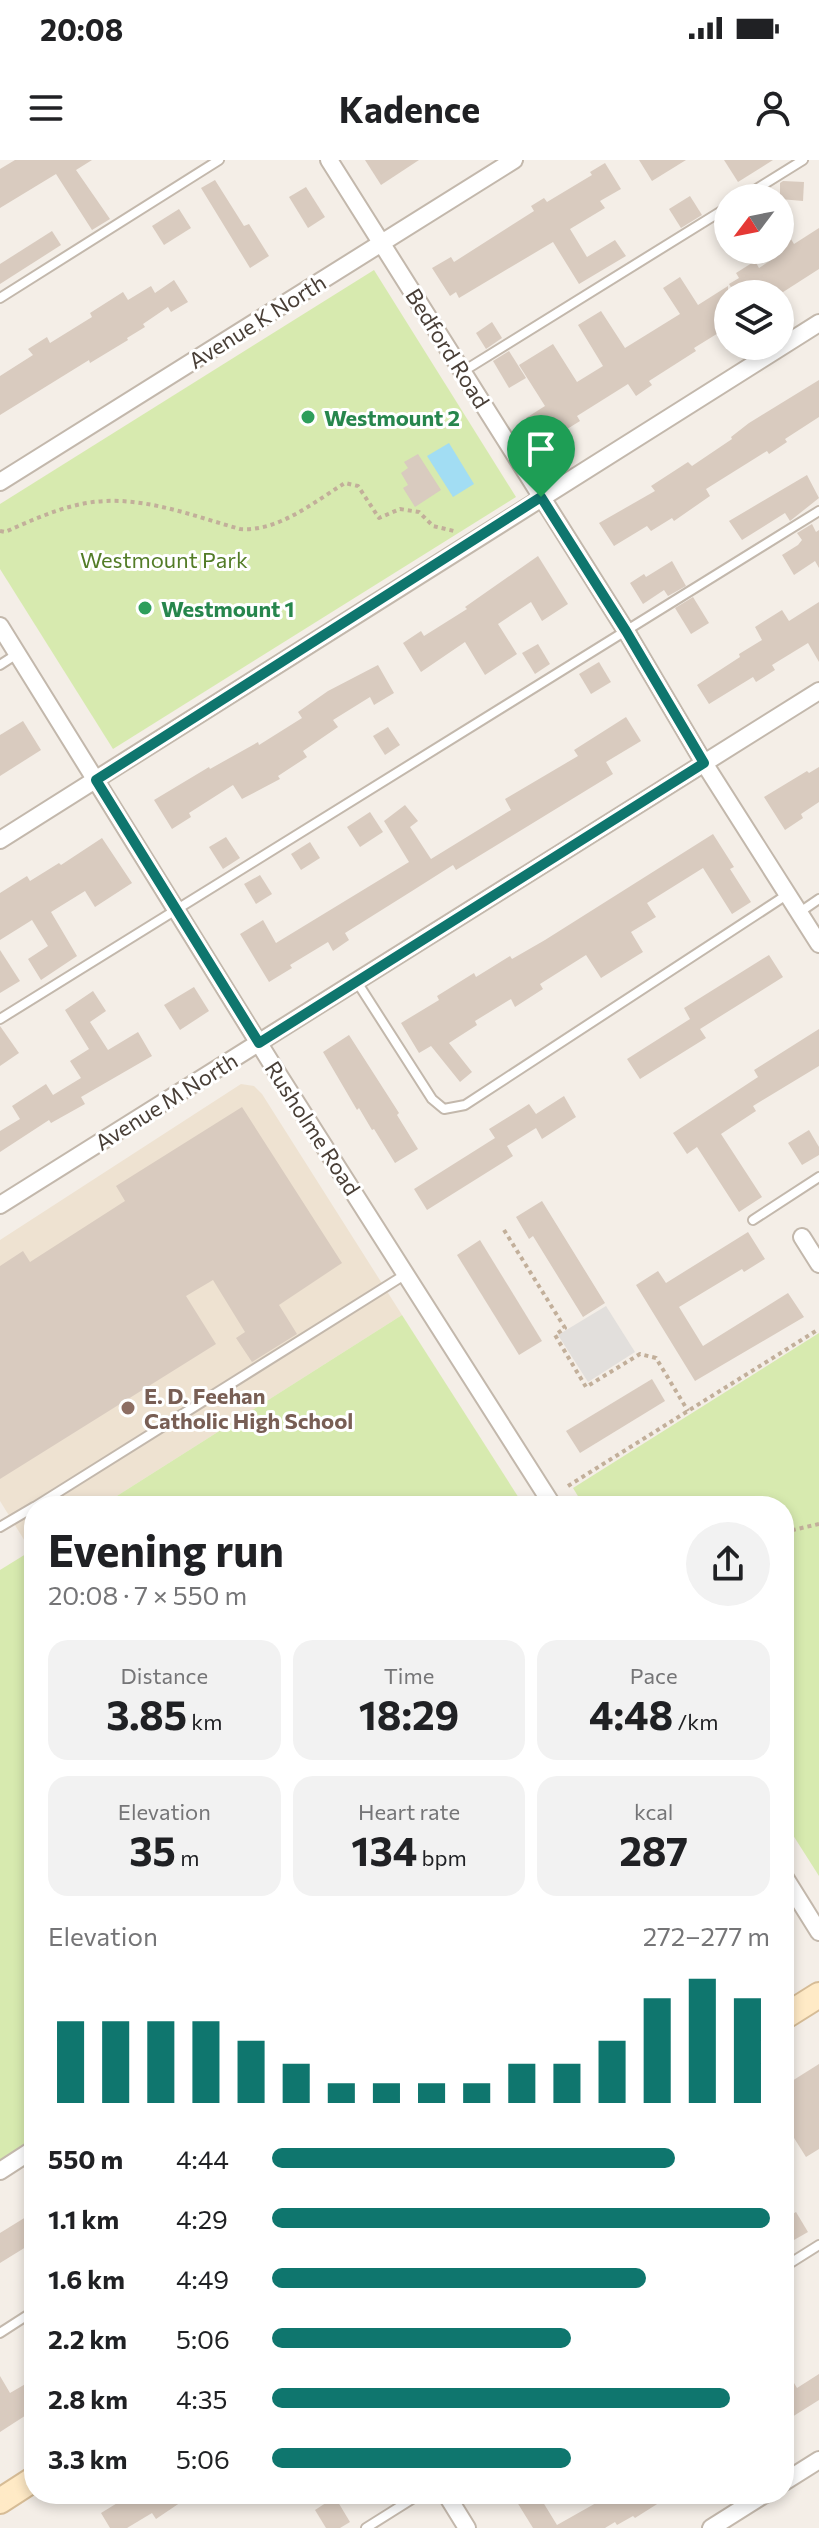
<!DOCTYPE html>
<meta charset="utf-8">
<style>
body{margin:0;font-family:Commissioner,sans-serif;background:#f2f2f2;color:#202124;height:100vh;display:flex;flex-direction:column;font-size:30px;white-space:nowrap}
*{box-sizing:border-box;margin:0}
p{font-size:26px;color:#757577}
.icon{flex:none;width:44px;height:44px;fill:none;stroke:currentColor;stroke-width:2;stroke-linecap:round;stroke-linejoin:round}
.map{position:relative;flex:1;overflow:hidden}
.drawer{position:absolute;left:24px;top:1336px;width:770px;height:1008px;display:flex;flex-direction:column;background:#fff;border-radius:32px;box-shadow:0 4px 12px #0003}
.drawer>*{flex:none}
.needle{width:52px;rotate:238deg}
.tools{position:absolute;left:714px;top:24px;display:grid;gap:16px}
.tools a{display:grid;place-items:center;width:80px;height:80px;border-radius:50%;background:#fff;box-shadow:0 4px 12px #0003;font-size:40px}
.pin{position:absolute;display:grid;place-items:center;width:68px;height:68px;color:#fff;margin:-82px -34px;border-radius:50% 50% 50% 0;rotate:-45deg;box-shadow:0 0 8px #0007}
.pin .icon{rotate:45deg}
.round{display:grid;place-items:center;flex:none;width:84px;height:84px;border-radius:42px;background:#f2f2f2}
.summary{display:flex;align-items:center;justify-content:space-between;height:136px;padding:0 24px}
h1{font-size:44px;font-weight:700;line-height:60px}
.stats{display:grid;grid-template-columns:repeat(3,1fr);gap:12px;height:136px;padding:8px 24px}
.stats div{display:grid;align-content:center;border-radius:20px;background:#f2f2f2;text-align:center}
.stats b{font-size:40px;font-weight:700}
.stats small{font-size:22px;font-weight:400}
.stats p{font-size:22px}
.chart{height:224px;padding:16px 24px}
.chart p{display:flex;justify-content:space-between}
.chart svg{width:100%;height:144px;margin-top:8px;stroke:#0f766e;stroke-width:6}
ul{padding:0 24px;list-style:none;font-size:26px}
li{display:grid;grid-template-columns:128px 96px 1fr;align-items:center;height:60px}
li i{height:20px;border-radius:10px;background:#0f766e}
.status{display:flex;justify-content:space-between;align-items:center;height:56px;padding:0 40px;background:#fff;direction:ltr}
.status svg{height:22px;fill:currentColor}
header{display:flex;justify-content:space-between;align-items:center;height:104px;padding:0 24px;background:#fff;font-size:36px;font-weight:700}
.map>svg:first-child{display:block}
.education{fill:#eee2d1}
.green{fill:#d7eaaf}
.parking{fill:#e2dfdc}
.water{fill:#a2ddf3}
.building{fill:#d9cbbf}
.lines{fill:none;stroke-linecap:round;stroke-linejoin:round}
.service-casing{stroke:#c3b8ac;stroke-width:12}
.minor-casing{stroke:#c3b8ac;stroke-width:20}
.secondary-casing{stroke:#d6bc96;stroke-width:28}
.path{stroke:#c2af9a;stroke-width:4;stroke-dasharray:4 4;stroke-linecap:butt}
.service{stroke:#fff;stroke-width:8}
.minor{stroke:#fff;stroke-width:16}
.secondary{stroke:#ffeac6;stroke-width:24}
.route-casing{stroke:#fff;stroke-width:16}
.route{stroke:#0f766e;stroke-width:10}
.leisure-dot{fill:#2e9e5b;stroke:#fff;stroke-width:3}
.education-dot{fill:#8d6e63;stroke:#fff;stroke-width:3}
.labels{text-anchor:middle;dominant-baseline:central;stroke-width:6;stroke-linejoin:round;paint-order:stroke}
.street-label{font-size:22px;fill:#483e36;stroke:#fff}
.leisure-label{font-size:22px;font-weight:bold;fill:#27864d;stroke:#fff;text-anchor:start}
.park-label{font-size:22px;fill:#537c27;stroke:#fff}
.education-label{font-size:22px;font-weight:bold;fill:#785e54;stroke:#fff;text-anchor:start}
</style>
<div class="status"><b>20:08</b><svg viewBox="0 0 49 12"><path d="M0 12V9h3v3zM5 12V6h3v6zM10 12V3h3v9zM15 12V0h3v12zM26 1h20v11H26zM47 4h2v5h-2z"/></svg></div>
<header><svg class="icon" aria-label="menu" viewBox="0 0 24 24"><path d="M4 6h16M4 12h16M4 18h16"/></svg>Kadence<svg class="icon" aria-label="person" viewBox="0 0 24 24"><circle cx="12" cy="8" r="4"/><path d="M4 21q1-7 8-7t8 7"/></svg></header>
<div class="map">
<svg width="819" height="2368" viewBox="0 0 819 2368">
<rect width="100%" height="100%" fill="#f4eee7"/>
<path class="education" d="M241,924L254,926L262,934L402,1155L101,1346H34V1389L31,1391L0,1341V1080Z"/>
<g class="green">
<path d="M374,110L516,337L113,589L0,409V344Z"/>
<path d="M402,1155L524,1346H101Z"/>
<path d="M819,1173V1716L784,1661V1346H584L573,1328Z"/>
<path d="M34,1389V1980L0,2002V1410Z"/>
</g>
<path class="parking" d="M606,1146L635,1192L588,1222L558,1175Z"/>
<path class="water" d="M449,283L474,324L453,337L427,296Z"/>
<g class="building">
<path d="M15,0H92L76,10L110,59L92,70L56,14L0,48V9Z"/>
<path d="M365,0H419L381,25Z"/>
<path d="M639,0H686L652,21Z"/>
<path d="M724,0H773L738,22Z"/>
<path d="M605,3L621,29L600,41L605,48L570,69L587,97L615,80L626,96L579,124L553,82L459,138L456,132L450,136L432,108L451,97L454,102L534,51L531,46L544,38L547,42L592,15L590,12Z"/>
<path d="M215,20L244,66L249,64L269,96L250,108L201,28Z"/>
<path d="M783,21L804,22L803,41L780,39V23Z"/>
<path d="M306,27L325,57L308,68L289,37Z"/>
<path d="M690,36L702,55L681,68L669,49Z"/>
<path d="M179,49L191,68L164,85L152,66Z"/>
<path d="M780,61L794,84L819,68V109L780,134H735L729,124L739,118L736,113L755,101L759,108L780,94Z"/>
<path d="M52,71L61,85L0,124V104Z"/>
<path d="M680,117L698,145L728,126V167L694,188L696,191L649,221L652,225L636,236L628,224L577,256L580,261L543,284L526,258L545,246L519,205L553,184L577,222L603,206L578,165L601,151L625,188L680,154L663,128Z"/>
<path d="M174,120L188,142L171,152L168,147L143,164L145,167L127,178L128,180L90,203L89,200L0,255V216L33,195L28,189L47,177L50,183L92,157L90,153L123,132L128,140L151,126L155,133Z"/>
<path d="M492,162L502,178L486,189L476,173Z"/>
<path d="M509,191L526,218L509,228L493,201Z"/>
<path d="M819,220V257L785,279L787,282L769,294L767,291L706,329L710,336L674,361L672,358L651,371L647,366L614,386L599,363L655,331L651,326L688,302L692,306L732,279L731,277L749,263Z"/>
<path d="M418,294L441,330L415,347L403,328L408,325L401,313L408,308L404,302Z"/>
<path d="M807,315L819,338L790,361L785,353L742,380L729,361Z"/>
<path d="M812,364L816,372L819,370V408L815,401L794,415L782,395L798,385L802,380L797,373Z"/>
<path d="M538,396L568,444L542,461L531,442L498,464L517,494L485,515L465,482L421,512L403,483L421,471L424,476L467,449L465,447Z"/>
<path d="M672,401L686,426L668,436L664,430L643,444L630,423L644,414L646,417Z"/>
<path d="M693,437L709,463L691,474L675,448Z"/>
<path d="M819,442V502L808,483L772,505L775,510L756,522L753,517L709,544L697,525L740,497L739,494L762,480L755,467L782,450L789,461Z"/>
<path d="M538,484L550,504L535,514L522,493Z"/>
<path d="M599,502L611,522L591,534L579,514Z"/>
<path d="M378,505L394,533L374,545L370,537L333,560L338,567L303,591L307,597L278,616L280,619L242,639L233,625L189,653L191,657L172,669L154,640L209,607L210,609L258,582L259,585L302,558L298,552L328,531Z"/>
<path d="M626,557L641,581L606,602L613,614L456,710L453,705L412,731L345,773L349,780L333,791L328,782L290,805L292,808L269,822L240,774L263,760L276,783L409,702L384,661L405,645L418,661L410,667L431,699L511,650L505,639L578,596L574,590Z"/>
<path d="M23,561L41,590L0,616V575Z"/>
<path d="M388,567L400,585L385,595L373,576Z"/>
<path d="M819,607V642L801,654L803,658L785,670L764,637L807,611L809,613Z"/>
<path d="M370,652L383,672L360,687L347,667Z"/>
<path d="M713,674L734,707L730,709L751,742L732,754L703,708L647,743L656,757L631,772L643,792L601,818L586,795L540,824L543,829L515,847L511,839L475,861L477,865L449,883L472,912L460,922L431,886L419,893L401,863L439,840L437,836L474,813L476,817L510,796L512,799L545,780Z"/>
<path d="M226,677L240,698L223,709L209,687Z"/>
<path d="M102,678L132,723L95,747L85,731L51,752L77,796L41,820L28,799L48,786L32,760L0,780V733L27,716L30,721L59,703L61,705Z"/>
<path d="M310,682L320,698L301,710L291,694Z"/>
<path d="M260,715L272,734L256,744L244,724Z"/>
<path d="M0,790L20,821L0,833Z"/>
<path d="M769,795L783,817L700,869L706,878L640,919L627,899L690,859L684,848Z"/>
<path d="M194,827L209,851L180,870L164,845Z"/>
<path d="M93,831L106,851L90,862L108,890L138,872L152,896L81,937L85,944L51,963L49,960L0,992V971L20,959L12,946L46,924L53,935L81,918L70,901L89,889L65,850Z"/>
<path d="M0,866L19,893L0,906Z"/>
<path d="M819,869V906L753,946L756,951L721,974L762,1037L739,1052L697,987L687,994L673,973L758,917L754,910Z"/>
<path d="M349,875L399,953L397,955L418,989L395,1003L374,969L372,970L359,948L357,950L323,892Z"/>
<path d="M564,936L576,957L542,979L536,968L507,986L513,996L427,1050L414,1029L495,978L489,969L529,944L536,954Z"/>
<path d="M242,947L342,1103L279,1145L297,1174L252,1202L236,1178L245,1172L213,1120L186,1136L216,1184L0,1319V1106L23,1091L30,1102L125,1041L116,1026Z"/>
<path d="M809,970L819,987V995L802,1005L788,983Z"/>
<path d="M542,1041L605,1143L583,1157L533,1076L529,1079L516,1057Z"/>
<path d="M748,1072L765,1099L744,1112L742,1109L679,1147L703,1186L788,1133L804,1157L695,1221L636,1125L658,1111L666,1123Z"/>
<path d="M480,1080L542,1181L519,1195L457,1095Z"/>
<path d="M652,1219L665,1241L580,1293L566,1271Z"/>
<path d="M819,1904V1989L806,1997L784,1962V1926Z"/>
<path d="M34,2052V2082L0,2103V2073Z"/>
<path d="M796,2052L808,2072L794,2080L784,2064V2059Z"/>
<path d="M784,2206L797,2228L819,2214V2240L784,2262Z"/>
<path d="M0,2216L10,2233L34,2219V2250L0,2272Z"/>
<path d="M132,2334H193L156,2359L152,2353L127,2368H110L101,2353Z"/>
<path d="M512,2334H538L557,2365L612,2334H673L635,2358L633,2356L617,2365L615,2362L605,2368H533Z"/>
<path d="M335,2337L350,2362L340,2368H326L315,2350Z"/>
</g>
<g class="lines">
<g class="service-casing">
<g id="service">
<path d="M742,38L803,0"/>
<path d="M0,138L219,0"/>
<path d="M462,212L728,47"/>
<path d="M0,505L17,494"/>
<path d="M800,752L819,739"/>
<path d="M357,822L432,939L444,949L465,945L788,734"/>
<path d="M0,859L819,351"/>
<path d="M753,1060L819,1017"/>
<path d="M36,1346L406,1114"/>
<path d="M0,1367L34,1347"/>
<path d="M784,2107L819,2085"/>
<path d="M0,2173L34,2151"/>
<path d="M366,2368L420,2334"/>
</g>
</g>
<g class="minor-casing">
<g id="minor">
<path d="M329,0L626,471L704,603L819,784"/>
<path d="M0,322L514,0"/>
<path d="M0,466L273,906L553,1346"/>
<path d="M0,680L819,163"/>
<path d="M0,1045L819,531"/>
<path d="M802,1077L819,1104"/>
<path d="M784,1716L819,1772"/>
<path d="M0,2011L34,1989"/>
<path d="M784,2322L819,2300"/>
<path d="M446,2334L467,2368"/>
<path d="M711,2368L765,2334"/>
</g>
</g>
<g class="secondary-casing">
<g id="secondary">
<path d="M784,1857L819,1835"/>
<path d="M0,2341L34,2319"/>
</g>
</g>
<g class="path">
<path d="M0,371L5,372C37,358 71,342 106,341C151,339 197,357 240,369C278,372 314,342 345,323L358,326L379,358L400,349L419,352L433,366L454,371"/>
<path d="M504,1070L565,1168L555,1175L586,1227L640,1194L656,1198L688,1251"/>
<path d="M568,1326L819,1169"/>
<path d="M784,1372L819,1364"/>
</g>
<use href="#service" class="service"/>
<use href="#minor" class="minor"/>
<use href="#secondary" class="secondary"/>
</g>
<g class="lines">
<g class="route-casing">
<path id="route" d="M541,337L626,471L704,603L259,883L96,620Z"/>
</g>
<use href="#route" class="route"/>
</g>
<g class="leisure-dot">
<circle cx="308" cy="257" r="8"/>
<circle cx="145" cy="448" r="8"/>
</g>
<circle class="education-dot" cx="128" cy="1248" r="8"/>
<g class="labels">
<g class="street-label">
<text transform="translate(257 161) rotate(-32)">Avenue K North</text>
<text transform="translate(448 188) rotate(58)">Bedford Road</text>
<text transform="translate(166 941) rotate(-32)">Avenue M North</text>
<text transform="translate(313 968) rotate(57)">Rusholme Road</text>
</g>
<g class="leisure-label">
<text x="324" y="257">Westmount 2</text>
<text x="161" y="448">Westmount 1</text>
</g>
<g class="park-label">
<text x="164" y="399">Westmount Park</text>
</g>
<g class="education-label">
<text x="144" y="1235">E. D. Feehan<tspan x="144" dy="25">Catholic High School</tspan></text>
</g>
</g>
</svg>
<div class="tools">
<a><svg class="needle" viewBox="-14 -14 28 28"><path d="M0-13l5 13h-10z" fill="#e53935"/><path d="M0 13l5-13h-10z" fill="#757577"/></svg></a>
<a><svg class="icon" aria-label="layers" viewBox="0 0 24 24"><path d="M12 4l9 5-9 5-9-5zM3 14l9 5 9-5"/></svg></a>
</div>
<div class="pin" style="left:541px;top:337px;background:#1e9e55"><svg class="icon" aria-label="arrive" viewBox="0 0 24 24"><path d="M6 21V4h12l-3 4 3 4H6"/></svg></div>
<section class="drawer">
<div class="summary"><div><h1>Evening run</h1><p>20:08 · 7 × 550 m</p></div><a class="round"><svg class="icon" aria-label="share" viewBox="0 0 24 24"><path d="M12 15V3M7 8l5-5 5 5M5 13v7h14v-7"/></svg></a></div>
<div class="stats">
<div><p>Distance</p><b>3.85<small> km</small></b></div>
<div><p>Time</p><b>18:29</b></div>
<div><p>Pace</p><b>4:48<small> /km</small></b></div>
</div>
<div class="stats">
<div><p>Elevation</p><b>35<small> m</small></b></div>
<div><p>Heart rate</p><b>134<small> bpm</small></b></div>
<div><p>kcal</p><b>287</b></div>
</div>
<div class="chart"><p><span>Elevation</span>272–277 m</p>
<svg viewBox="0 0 160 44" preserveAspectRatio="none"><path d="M5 44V19M15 44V19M25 44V19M35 44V19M45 44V25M55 44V32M65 44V38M75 44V38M85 44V38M95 44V38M105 44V32M115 44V32M125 44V25M135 44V12M145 44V6M155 44V12"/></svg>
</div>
<ul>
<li><b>550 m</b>4:44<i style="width:81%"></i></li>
<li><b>1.1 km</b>4:29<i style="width:100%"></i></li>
<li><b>1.6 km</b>4:49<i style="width:75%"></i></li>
<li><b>2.2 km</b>5:06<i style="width:60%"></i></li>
<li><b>2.8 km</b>4:35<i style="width:92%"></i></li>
<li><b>3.3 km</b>5:06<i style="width:60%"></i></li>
</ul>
</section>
</div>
